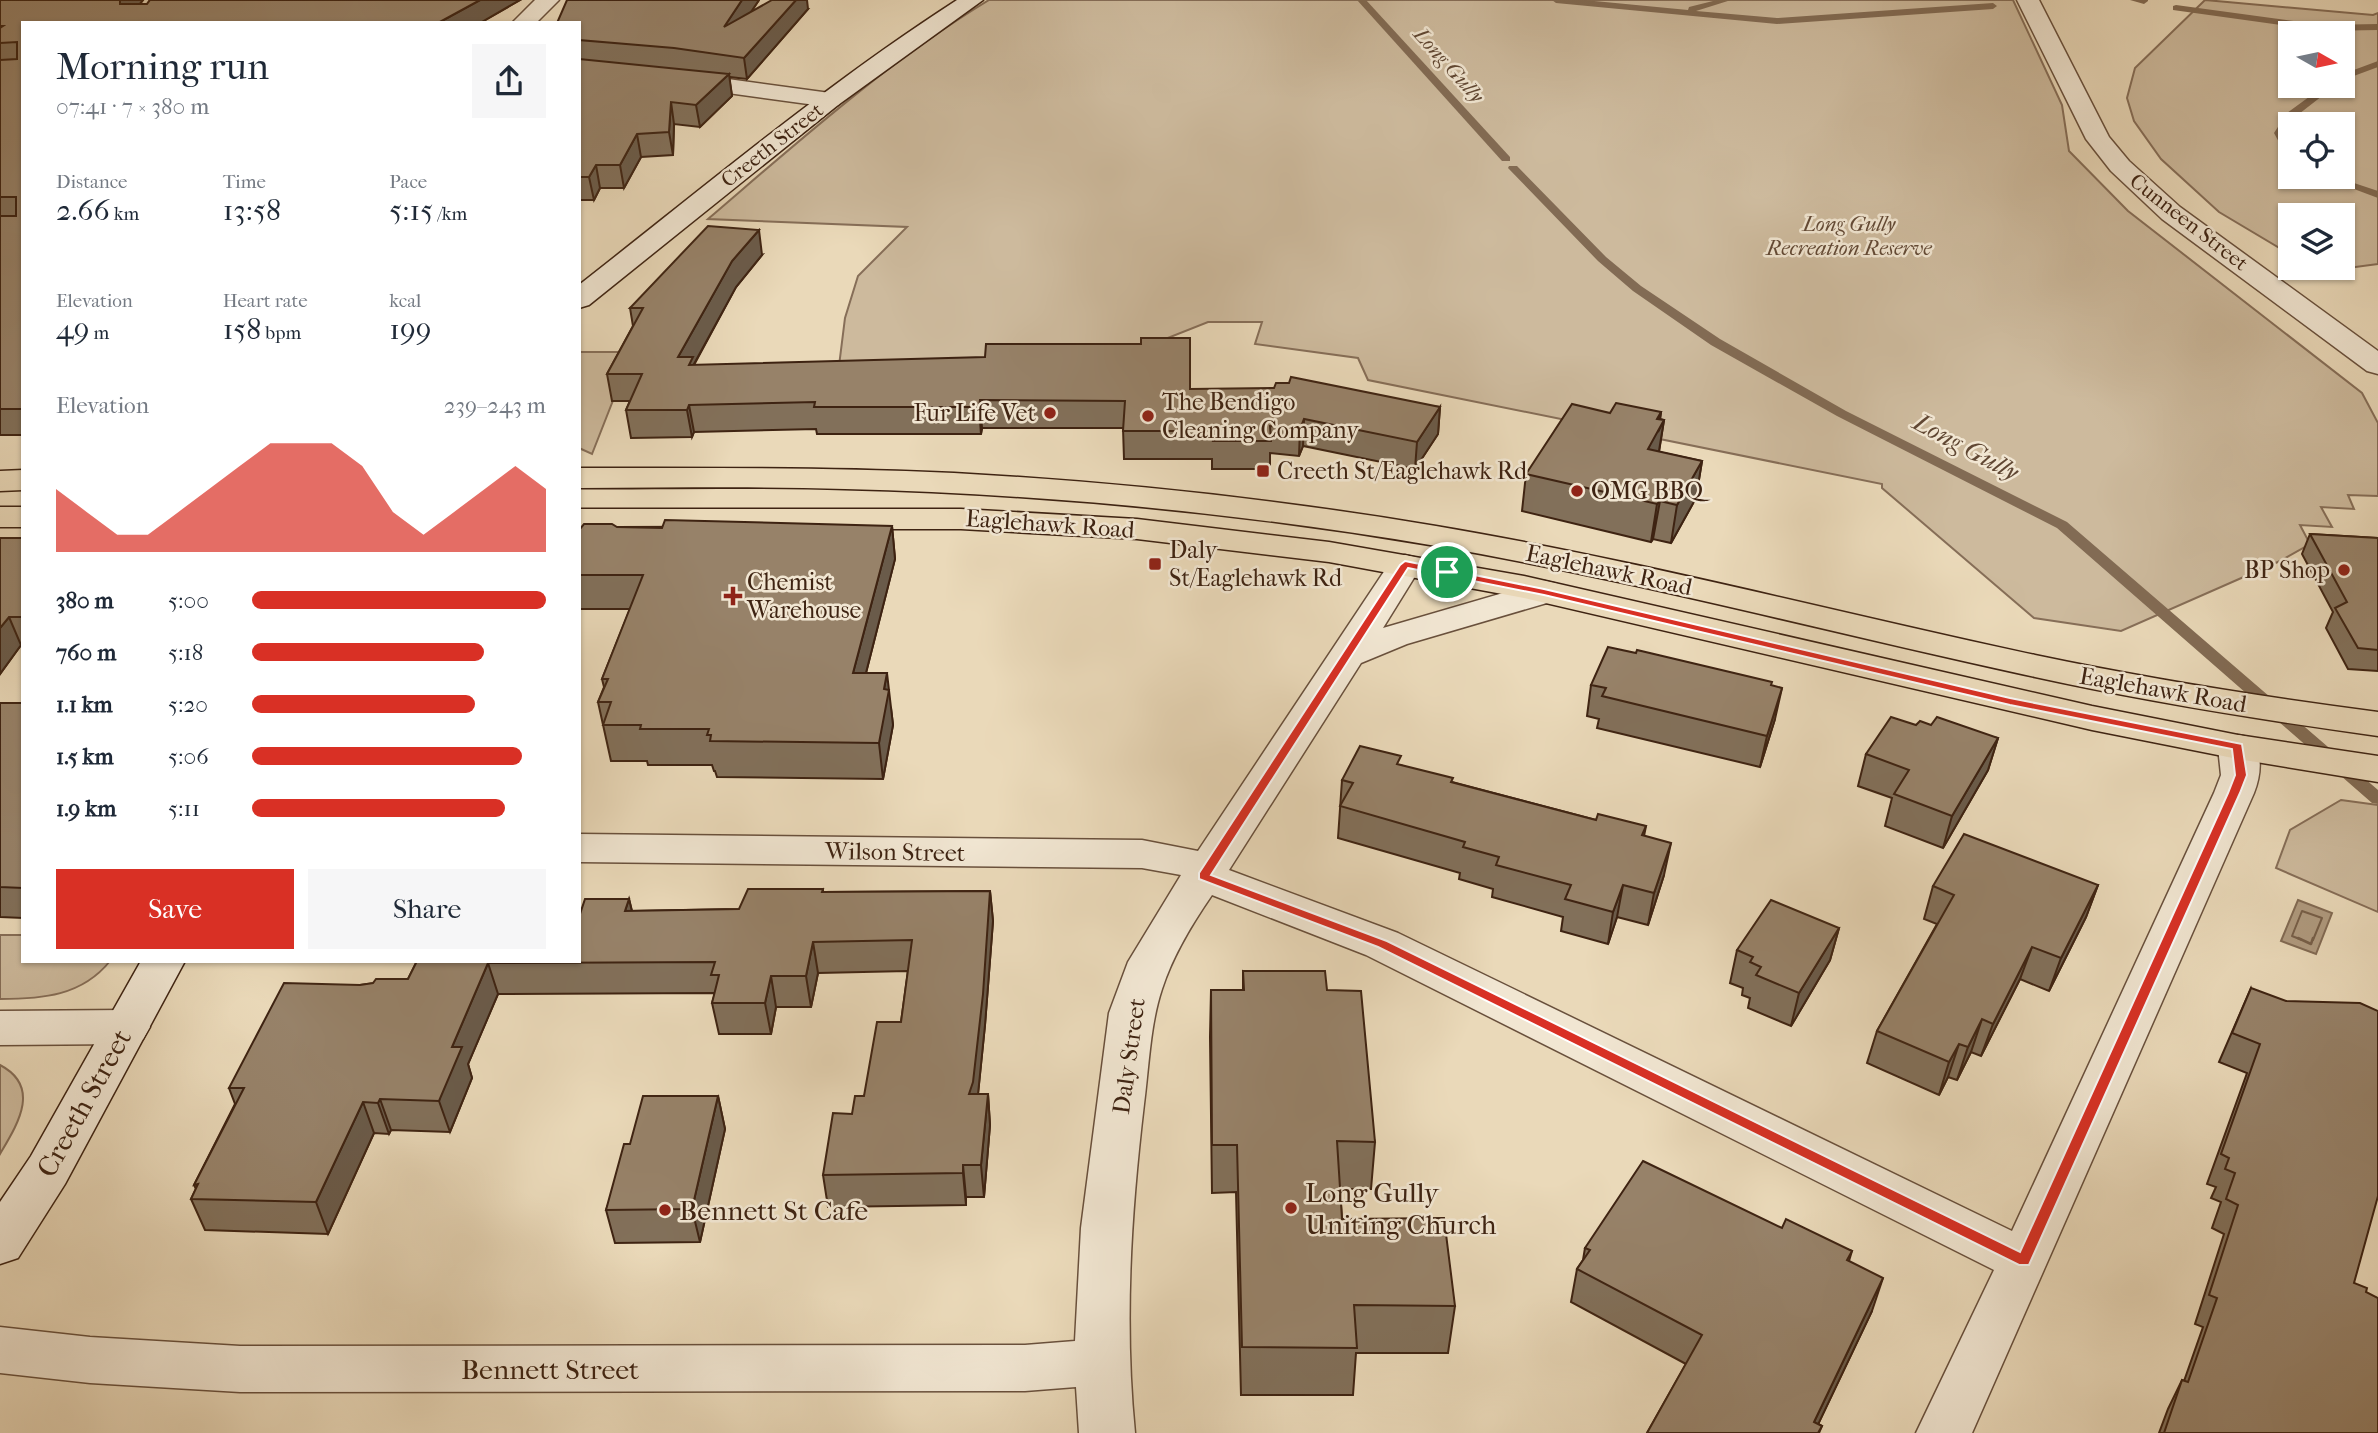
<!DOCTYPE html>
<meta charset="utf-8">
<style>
body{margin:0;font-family:"IM FELL French Canon",serif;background:#f6f6f7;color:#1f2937;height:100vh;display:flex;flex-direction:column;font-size:26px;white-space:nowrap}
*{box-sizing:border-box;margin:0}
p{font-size:23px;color:#747a83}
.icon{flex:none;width:38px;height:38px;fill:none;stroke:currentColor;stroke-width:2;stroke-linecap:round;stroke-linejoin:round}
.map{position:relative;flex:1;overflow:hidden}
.drawer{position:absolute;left:21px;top:21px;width:560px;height:942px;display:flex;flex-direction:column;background:#fff;border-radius:0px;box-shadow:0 2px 5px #0004}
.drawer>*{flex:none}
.needle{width:46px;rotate:99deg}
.tools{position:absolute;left:2278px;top:21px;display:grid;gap:14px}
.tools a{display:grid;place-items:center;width:77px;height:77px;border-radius:0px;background:#fff;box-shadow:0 2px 5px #0004;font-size:35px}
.pin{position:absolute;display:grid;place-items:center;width:60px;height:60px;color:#fff;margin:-30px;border:4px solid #fff;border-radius:50%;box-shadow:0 2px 7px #0007}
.round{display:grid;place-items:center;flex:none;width:74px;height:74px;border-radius:0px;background:#f6f6f7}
.summary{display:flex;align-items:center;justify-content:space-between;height:119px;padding:0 35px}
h1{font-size:38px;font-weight:600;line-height:52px}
.stats{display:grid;grid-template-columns:repeat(3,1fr);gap:10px;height:119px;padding:7px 35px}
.stats div{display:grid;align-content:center}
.stats b{font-size:30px;font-weight:600}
.stats small{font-size:19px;font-weight:400}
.stats p{font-size:19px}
.chart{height:196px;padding:14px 35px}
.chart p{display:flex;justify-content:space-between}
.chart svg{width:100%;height:126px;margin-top:7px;fill:#d93025;opacity:.7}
.action{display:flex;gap:14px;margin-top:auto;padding:14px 35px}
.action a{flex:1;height:80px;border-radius:0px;background:#d93025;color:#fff;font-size:28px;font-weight:600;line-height:80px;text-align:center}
.action a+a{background:#f6f6f7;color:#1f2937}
ul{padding:0 35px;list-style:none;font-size:23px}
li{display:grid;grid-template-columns:112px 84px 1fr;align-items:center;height:52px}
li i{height:18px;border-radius:9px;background:#d93025}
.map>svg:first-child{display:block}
.green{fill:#cdba9d;stroke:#866e58;stroke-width:2;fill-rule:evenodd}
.water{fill:#b09b80;stroke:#826b54;stroke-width:2}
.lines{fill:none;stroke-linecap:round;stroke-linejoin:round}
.shore-far1{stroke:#775f49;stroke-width:2}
.shore{stroke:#775f49;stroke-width:2.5}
.stream{fill:#826b54;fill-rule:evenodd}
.street-casing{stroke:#69503c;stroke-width:3}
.secondary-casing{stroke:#3e2312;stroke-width:3}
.primary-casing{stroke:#3e2312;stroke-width:3}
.street{fill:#f1e6d2;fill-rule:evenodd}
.secondary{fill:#f1e6d2;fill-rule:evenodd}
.primary{fill:#ead9b9;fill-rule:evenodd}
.wall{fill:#82705a;stroke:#3e2312;stroke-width:2}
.shaded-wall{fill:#6a5b4a;stroke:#3e2312;stroke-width:2}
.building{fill:#978269;stroke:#3e2312;stroke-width:2}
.route{fill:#d93025;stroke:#fff;stroke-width:2;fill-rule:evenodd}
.poi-dot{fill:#8f2418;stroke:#f1e6d2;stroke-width:2.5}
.labels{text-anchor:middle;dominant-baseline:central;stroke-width:5;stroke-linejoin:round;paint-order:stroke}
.far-water-label{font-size:21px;font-style:italic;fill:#604733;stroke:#f1e6d2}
.far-street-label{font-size:21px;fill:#3e2312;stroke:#f1e6d2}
.far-park-label{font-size:21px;font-style:italic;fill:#624935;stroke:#f1e6d2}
.poi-label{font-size:24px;fill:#3e2312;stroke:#f1e6d2;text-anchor:start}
.street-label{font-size:24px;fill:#3e2312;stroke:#f1e6d2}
.water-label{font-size:26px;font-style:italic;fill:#604733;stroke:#f1e6d2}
.near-street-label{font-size:28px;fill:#3e2312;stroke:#f1e6d2}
.near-poi-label{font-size:28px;fill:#3e2312;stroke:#f1e6d2;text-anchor:start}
</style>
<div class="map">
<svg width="2378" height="1433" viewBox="0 0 2378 1433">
<rect width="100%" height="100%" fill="#ead9b9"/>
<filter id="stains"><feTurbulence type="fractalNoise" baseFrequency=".00286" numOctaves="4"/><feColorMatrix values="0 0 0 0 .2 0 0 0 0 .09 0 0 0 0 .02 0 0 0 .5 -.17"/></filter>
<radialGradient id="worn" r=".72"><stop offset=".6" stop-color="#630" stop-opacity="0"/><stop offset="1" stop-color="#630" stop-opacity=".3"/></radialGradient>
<g class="green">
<path d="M989,0H2013L2062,105L2069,151L2128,211L2362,393L2378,423V496L2348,495L2354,509L2321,507L2332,527L2300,525L2310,544L2280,561L2121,631L2034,618L1882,488V484L1368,380L1358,358L1255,344L1262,322H1208L1135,351L839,366L845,318L858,276L907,227L708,219C798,142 887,62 989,0Z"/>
<path d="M2205,0L2373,15L2378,13V264L2318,272L2312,268H2343V215H2291V255L2219,212L2161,159L2134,121L2127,98L2135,68ZM2291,33H2343V86H2291ZM2291,124H2343V177H2291Z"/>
<path d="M579,352H632L592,454L579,448Z"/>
<path d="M2341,800L2378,805V912L2276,868L2290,830Z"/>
<path d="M0,935H23V961H110C82,996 42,999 0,999Z"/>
<path d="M0,1065C42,1087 17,1125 0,1154Z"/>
</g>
<path class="water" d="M2298,900L2332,913L2316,954L2281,941Z"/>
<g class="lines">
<path class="shore-far1" d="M2302,940L2292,936L2302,911L2322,918L2313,940"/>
<path class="shore" d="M2298,938L2311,944L2313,938"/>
<g class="stream">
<path d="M1357,0H1366L1510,157V161H1502Z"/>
<path d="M1552,0H1584L1688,10L1689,7L1717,0H1731L1696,11L1777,18L1993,3L1997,6L1993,9L1777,24L1556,3Z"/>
<path d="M2130,0H2148V1L2144,4Z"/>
<path d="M2176,5L2323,25L2378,24V30L2323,31L2173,10V6Z"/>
<path d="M2378,61V67L2343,80V74Z"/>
<path d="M2324,86H2335L2295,117L2284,133L2291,145V158L2287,157L2274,133L2287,113Z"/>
<path d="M1509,166H1517L1606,257L1641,286L1720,339L1846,411L2067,522L2378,790V804L2372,803L2057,528L1837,416L1711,345L1633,291L1598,261L1508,168Z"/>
<path d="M2322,177H2336L2378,191V198Z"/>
</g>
<g class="street-casing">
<g id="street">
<path d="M535,0H559L536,23H512Z"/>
<path d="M2017,0H2039L2109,137L2129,161L2180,207L2378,351V374L2367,371L2162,219L2111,171L2086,139Z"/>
<path d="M579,63L677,72L830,93L838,95L842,100L838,105L830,107L677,86L579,77Z"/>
<path d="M1405,555L1417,558L1422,565L1383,628L1544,581L1557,584L1562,592L1557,600L1407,644L1361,663L1229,870L1398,933L2012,1231L2214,793L2221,775L2218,747L2224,738L2238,735L2252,738C2263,756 2261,775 2254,793L1972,1433H1916L1994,1270L1366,955L1212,895C1192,924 1173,955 1162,989C1150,1025 1149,1066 1144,1104C1131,1214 1124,1322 1135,1433H1079L1076,1387L1025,1391L240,1392L90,1383L0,1373V1327L90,1337L240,1346L1025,1345L1075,1341L1081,1228L1109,1013L1128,962L1181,875L1142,868L579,862V834L1142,840L1198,851L1393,558Z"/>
<path d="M127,1010L143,1015L150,1027L143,1039L127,1044L0,1045V1011Z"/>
</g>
</g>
<g class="secondary-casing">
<g id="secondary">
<path d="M957,0H983L838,105L589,305L579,308V285C703,188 825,85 957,0Z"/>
<path d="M141,961H185L65,1184L18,1258L0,1264V1202L31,1156Z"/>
</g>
</g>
<g class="primary-casing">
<g id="primary">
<path d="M579,468C704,468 829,467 954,473C1116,482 1277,499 1436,526C1638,560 1835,612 2035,655C2149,679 2263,697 2378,712V736C2263,720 2149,702 2035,677C1836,634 1638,581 1436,546C1241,513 1043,494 845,489C756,486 668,488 579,488Z"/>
<path d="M23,470V490L0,491V471Z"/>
<rect x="0" y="507" width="23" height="20"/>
<path d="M579,509H961L1137,519L1329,542L1524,576L2092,706L2238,735L2378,756V782L2238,759L2092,730L1524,598L1329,562L1137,539L961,529H579Z"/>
</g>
</g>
<use href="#street" class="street"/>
<use href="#secondary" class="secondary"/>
<use href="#primary" class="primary"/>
</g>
<g class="wall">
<path d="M0,0H143L140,4H147L150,0H520L480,23H23V435H0Z"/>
<path d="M759,0L751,12L808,9L747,79L729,77L732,96L700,127L674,124L673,155L641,157L624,188H600L594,200H579V23Z"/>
<path d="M762,255L736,287L694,365L1190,389L1440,407L1438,434L1415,469L1303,446L1299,456L1270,453V469H1212V459H1124L1123,428H982L981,434H817L816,429L694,432L692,437L631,438L626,410L630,401H612L607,374L633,326L630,308Z"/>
<path d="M1661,412L1660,419L1664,420L1659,452L1702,461L1696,498L1671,543L1653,539L1651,542L1522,511L1526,474L1610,413Z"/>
<path d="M892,526L895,559L866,673L891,708L893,725L883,779L717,777L715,771H714L712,765H648L647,761H611L598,702L604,687L602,679L630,609H579V530L617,527Z"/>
<path d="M2310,534L2378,538V671L2348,669L2326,628L2333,612L2302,554Z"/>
<path d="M0,538H23V645H21L0,674Z"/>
<path d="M1591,685H1771L1775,719L1760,767L1597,728L1599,719L1587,716Z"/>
<path d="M0,703H23V918L0,917Z"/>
<path d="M1916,725H1931L1998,738L1988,770L1943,848L1885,826L1892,798L1858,786L1866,754Z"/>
<path d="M1400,765L1452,782L1596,820L1646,826L1644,836L1664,875L1648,925L1617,917L1608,944L1561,931L1563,917L1492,897L1493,889L1459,879L1460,873L1338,838L1342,780Z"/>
<path d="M2098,885L2086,917L2049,991L2020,979L1981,1056L1971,1052L1957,1080L1948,1077L1939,1095L1867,1063L1877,1031L1937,924L1924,919L1933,886Z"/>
<path d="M823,889V892L990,891L993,921L985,1025L978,1094H988L990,1125L984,1197H966V1205L828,1207L823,1175L852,1114L864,1096L901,1022L908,971L818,973L811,1007H776L771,1034H719L712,1003L715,993L498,994L468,1064L472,1078L450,1132L391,1130L389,1134L374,1133L328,1234L205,1230L191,1199L196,1189L194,1185L235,1104L229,1088L360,985L408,979L417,961H579L629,899L632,911L739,909Z"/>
<path d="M1839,928L1830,960L1791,1026L1748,1008L1750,998L1742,995L1743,988L1730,983L1737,950Z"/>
<path d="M1243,971L1327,990L1375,1142L1371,1189H1340L1342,1219L1455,1306L1448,1353H1356L1353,1395H1241L1236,1192L1212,1193L1210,1037L1211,990H1243Z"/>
<path d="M2251,988L2354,1283L2366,1292L2378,1433H2159L2168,1409L2182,1380L2184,1381L2203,1327L2195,1324L2224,1234L2212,1228L2221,1202L2211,1198L2216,1187L2207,1184L2247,1073L2219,1062Z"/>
<path d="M718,1096L725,1129L700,1242L615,1243L606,1210L630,1144Z"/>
<path d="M1782,1228L1852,1251L1849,1261L1872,1311L1818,1424L1822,1426L1819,1433H1647L1686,1364L1571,1302L1577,1269L1583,1260L1585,1248Z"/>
</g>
<g class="shaded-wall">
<path d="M120,0H143L126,21L120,4Z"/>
<path d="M480,0H520L480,23H438Z"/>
<path d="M742,0H759L727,48L724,27Z"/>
<path d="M796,0H807L808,9L747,79L744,58Z"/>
<path d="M729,74L732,96L700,127L696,105Z"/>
<path d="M671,102L674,124L673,155L669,132Z"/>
<path d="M637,134L641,157L624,188L620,165Z"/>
<path d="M596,165L600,188L594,200L589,177Z"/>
<path d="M759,230L762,255L736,287L694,364L697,384L678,357L732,261Z"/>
<path d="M980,400L982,428L981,434L979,407Z"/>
<path d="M689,405L694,432L692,437L687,410Z"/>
<path d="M1440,407L1438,434L1415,469L1417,442Z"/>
<path d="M1661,412L1658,432L1664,420L1658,457L1648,449L1657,419Z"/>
<path d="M1304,419L1303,446L1299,456L1300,429Z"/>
<path d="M1702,461L1696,498L1671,543L1677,505Z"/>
<path d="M1660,501L1653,539L1651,542L1657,504Z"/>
<path d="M892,526L895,559L857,708L853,673Z"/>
<path d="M9,617L21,645L0,674V628Z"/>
<path d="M887,673L893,725L883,779L879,743L884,689Z"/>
<path d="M1782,688L1775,719L1760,767L1767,736Z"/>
<path d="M1998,738L1988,770L1943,848L1952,816Z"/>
<path d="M1671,843L1664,875L1648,925L1654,893Z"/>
<path d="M1623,885L1617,917L1608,944L1613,912Z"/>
<path d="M2098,885L2086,917L2049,991L2061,958Z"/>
<path d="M990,891L993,921L985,1025L976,1114L969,1094Z"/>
<path d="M629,899L636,929L625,911Z"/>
<path d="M1839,928L1830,960L1791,1026L1799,993Z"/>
<path d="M813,942L818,973L811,1007L806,976Z"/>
<path d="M2032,947L2020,979L1981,1056L1993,1024Z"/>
<path d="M488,963L498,994L468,1064L472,1078L450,1132L439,1101L452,1047Z"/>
<path d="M771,976L776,1007L771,1034L765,1003Z"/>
<path d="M1982,1019L1971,1052L1957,1080L1968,1047Z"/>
<path d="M1959,1044L1948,1077L1939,1095L1949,1062Z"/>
<path d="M988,1094L990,1125L984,1197L981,1165Z"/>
<path d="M718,1096L725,1129L700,1242L692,1209Z"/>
<path d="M380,1099L391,1130L389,1134L378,1103Z"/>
<path d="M363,1102L374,1133L328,1234L316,1202Z"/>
<path d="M963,1165L966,1197V1205L963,1173Z"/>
<path d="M1883,1278L1872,1311L1814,1433V1422Z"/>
</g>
<g class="building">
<path d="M0,0H120V4H147L150,0H480L438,23H23V409H0V216H16V197H0V60L17,59V42L0,43V28L3,26H0Z"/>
<path d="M567,0H742L724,27L772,0H796L744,58L674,48L579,40V23H557Z"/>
<path d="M579,59L729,74L696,105L671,102L669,132L637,134L620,165H596L589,177H579Z"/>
<path d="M708,226L759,230L732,261L678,357H693L689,365L985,357L986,344H1141V338H1190V389L1274,388L1276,383H1289L1291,377L1440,407L1417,442L1304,419L1300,429L1270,426L1271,441H1213L1216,431H1123L1125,401L980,400L979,407H814L815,402L689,405L687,410H626L642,374H607L643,308H630Z"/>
<path d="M1616,403L1661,412L1657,419L1664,420L1648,449L1702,461L1677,505L1660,501L1657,504L1526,474L1572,404L1610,413Z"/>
<path d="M665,520L892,526L853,673H887L884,689L889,690L879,743L710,741L711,735H707L709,729H640L641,725H603L611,702H598L608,679H602L643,575H579V530L584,524H612L617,527L662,528Z"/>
<path d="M2310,534L2378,538V650L2358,648L2335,608L2347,602Z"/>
<path d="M0,538H23V617H9L0,628Z"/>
<path d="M1608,647L1636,653L1637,650L1772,682L1771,685L1782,688L1767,736L1602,696L1606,688L1591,685Z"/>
<path d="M0,703H23V888L0,887Z"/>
<path d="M1891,717L1916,725L1920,721L1931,725L1937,717L1998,738L1952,816L1894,794L1909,770L1866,754Z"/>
<path d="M1360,746L1401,756L1397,764L1453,778L1451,782L1596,820L1598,814L1646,826L1642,835L1671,843L1654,893L1623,885L1613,912L1565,899L1571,885L1496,865L1499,857L1463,847L1465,842L1340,806L1353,783L1342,780Z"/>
<path d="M1964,834L2098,885L2061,958L2032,947L1993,1024L1982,1019L1968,1047L1959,1044L1949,1062L1877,1031L1954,895L1933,886Z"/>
<path d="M748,889H823L822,892L990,891L983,994L973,1082L969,1094H988L981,1165H963V1173L823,1175L833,1113L852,1114L855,1096H864L877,1022H901L912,940L813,942L806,976H771L765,1003H712L719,975H711L715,962L488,963L452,1047H462L439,1101L380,1099L378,1103L363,1102L316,1202L191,1199L198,1184L194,1185L244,1088H229L284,983L360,985L373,983L376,979H408L417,961H579V917L585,899H629L625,911L739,909Z"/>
<path d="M1771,900L1839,928L1799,993L1756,975L1761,967L1750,962L1753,957L1737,950Z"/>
<path d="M1243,971H1325L1327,990L1361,991L1375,1142L1337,1141L1342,1219L1444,1218L1455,1306L1354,1305L1357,1348L1242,1347L1237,1145H1212L1211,990H1244Z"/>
<path d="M2251,988L2286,1001L2360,1003L2378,1011V1196L2354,1283L2367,1288L2366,1292L2378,1298V1433H2164L2182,1380L2188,1382L2217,1298L2209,1295L2238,1205L2226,1199L2235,1173L2225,1169L2229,1158L2221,1154L2260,1044L2232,1033Z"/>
<path d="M643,1096H718L692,1209L606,1210L624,1144H630Z"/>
<path d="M1643,1161L1782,1228L1786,1219L1852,1251L1847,1260L1883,1278L1814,1422L1822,1426L1818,1433H1647L1702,1335L1577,1269L1590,1250L1585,1248Z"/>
</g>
<path class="route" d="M1405,561L1544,589L2010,698L2242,744L2247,775L2240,793L2029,1265H2019L1378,947L1199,879V873L1400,565ZM1408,568L1544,595L2010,705L2232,749L2235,775L2228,793L2020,1252L1387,941L1211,875Z"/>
<g class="poi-dot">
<circle cx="1050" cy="413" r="7"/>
<circle cx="1148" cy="416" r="7"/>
<rect x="1256" y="464" width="14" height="14" rx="3.5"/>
<circle cx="1577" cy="491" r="7"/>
<rect x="1148" y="557" width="14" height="14" rx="3.5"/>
<circle cx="2344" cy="570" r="7"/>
<path d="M729.5 585.5h7v7h7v7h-7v7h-7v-7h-7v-7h7z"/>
<circle cx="1291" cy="1208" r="7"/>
<circle cx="665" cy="1210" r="7"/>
</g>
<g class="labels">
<g class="far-water-label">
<text transform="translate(1449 65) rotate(48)">Long Gully</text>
</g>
<g class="far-street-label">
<text transform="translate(772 145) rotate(-38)">Creeth Street</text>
<text transform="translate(2189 222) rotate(38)">Cunneen Street</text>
</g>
<g class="far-park-label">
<text x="1849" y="224">Long Gully<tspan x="1849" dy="24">Recreation Reserve</tspan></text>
</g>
<g class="poi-label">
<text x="1162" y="402">The Bendigo<tspan x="1162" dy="28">Cleaning Company</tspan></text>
<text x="1036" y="413" text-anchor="end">Fur Life Vet</text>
<text x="1277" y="471">Creeth St/Eaglehawk Rd</text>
<text x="1591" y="491">OMG BBQ</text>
<text x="1169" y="550">Daly<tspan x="1169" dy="28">St/Eaglehawk Rd</tspan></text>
<text x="2330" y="570" text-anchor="end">BP Shop</text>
<text x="747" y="582">Chemist<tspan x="747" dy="28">Warehouse</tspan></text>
</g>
<g class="street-label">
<text transform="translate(1050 524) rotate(4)">Eaglehawk Road</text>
<text transform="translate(1609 570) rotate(12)">Eaglehawk Road</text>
<text transform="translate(2163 690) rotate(10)">Eaglehawk Road</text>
<text transform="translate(895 852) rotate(1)">Wilson Street</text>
<text transform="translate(1129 1056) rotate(-82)">Daly Street</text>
</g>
<g class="water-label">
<text transform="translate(1966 447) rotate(28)">Long Gully</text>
</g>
<g class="near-street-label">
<text transform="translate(84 1103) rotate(-61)">Creeth Street</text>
<text x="550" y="1369">Bennett Street</text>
</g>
<g class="near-poi-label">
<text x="1305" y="1192">Long Gully<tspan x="1305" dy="32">Uniting Church</tspan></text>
<text x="679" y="1210">Bennett St Cafe</text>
</g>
</g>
<rect width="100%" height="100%" filter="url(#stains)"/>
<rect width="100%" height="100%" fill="url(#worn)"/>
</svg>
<div class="tools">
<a><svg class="needle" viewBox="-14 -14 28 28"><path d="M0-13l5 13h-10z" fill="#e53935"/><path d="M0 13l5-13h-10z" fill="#747a83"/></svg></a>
<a><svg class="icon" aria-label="locate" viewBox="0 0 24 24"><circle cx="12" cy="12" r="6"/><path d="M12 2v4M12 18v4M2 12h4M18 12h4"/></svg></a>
<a><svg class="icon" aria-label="layers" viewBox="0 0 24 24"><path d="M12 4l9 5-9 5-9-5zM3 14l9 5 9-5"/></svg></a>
</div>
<div class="pin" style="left:1447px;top:572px;background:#1e9e55"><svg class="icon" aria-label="arrive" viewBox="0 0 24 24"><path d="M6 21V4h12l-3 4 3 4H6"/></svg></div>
<section class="drawer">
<div class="summary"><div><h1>Morning run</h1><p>07:41 · 7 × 380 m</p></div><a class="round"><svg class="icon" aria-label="share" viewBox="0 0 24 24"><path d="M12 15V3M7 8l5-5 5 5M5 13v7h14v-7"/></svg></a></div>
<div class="stats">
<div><p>Distance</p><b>2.66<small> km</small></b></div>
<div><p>Time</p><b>13:58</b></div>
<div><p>Pace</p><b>5:15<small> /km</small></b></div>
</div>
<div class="stats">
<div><p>Elevation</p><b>49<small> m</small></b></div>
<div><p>Heart rate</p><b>158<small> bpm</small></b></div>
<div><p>kcal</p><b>199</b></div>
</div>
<div class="chart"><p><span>Elevation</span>239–243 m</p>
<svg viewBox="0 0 160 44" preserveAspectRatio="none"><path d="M0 44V22L10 30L20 38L30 38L40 30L50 22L60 14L70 6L80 6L90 6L100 14L110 30L120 38L130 30L140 22L150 14L160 22V44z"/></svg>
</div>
<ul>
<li><b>380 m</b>5:00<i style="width:100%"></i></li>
<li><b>760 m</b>5:18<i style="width:79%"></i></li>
<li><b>1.1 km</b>5:20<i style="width:76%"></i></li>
<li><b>1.5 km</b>5:06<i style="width:92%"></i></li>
<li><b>1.9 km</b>5:11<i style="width:86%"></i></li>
</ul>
<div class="action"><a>Save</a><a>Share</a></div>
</section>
</div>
